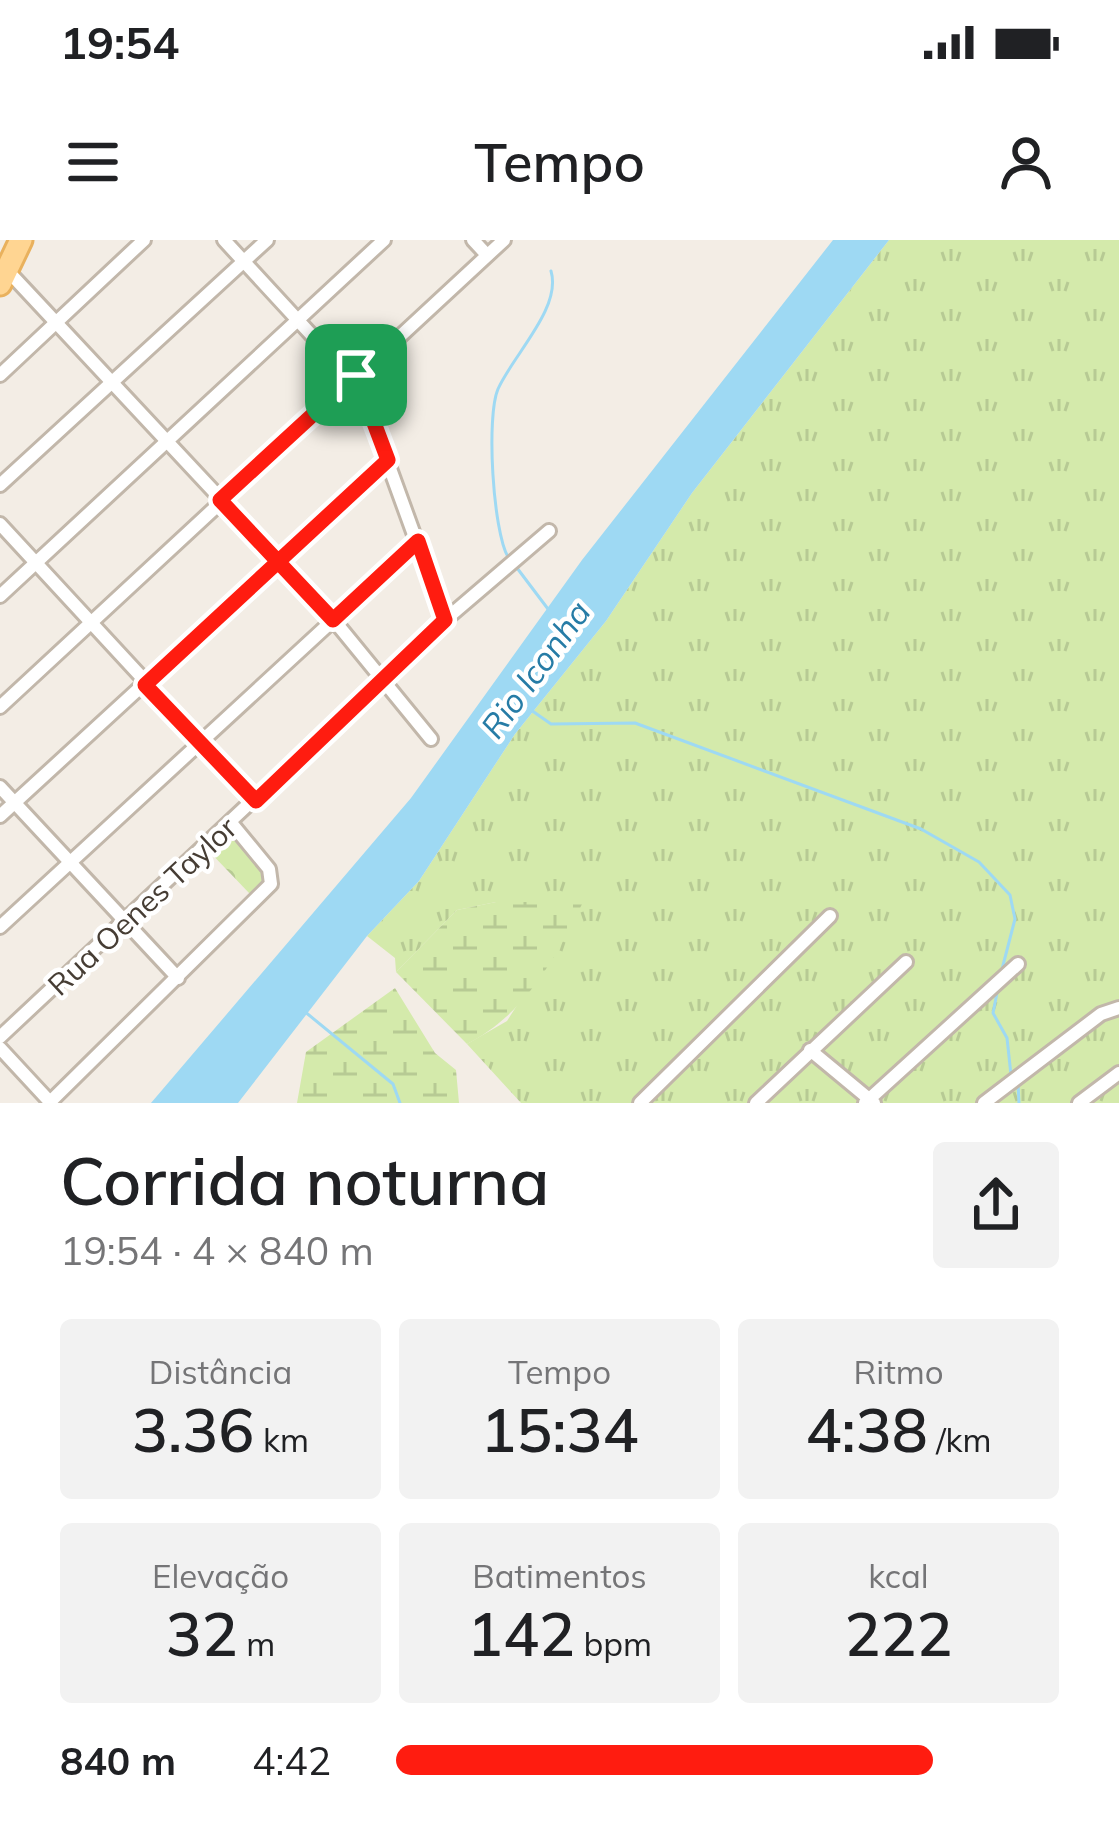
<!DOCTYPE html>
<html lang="pt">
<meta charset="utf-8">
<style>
body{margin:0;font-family:Mulish,sans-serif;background:#f2f2f2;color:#202124;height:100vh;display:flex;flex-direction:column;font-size:45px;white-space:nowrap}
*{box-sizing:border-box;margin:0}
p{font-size:39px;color:#757577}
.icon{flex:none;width:66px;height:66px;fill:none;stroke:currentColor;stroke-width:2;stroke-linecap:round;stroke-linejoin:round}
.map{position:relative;height:863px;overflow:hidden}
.details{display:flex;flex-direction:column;background:#fff;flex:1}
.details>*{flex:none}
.pin{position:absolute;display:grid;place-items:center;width:102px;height:102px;color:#fff;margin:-51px;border-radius:24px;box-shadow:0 6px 18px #0006}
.round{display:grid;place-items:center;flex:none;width:126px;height:126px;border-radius:12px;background:#f2f2f2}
.head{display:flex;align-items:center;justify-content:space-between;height:204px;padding:0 60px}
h1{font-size:66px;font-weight:600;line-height:90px}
.figures{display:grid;grid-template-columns:repeat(3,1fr);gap:18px;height:204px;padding:12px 60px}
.figures div{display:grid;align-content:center;border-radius:12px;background:#f2f2f2;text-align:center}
.figures b{font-size:60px;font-weight:600}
.figures small{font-size:33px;font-weight:400}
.figures p{font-size:33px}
ul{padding:0 60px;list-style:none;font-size:39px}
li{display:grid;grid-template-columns:192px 144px 1fr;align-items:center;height:90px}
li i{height:30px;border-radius:15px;background:#ff1c10}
.status{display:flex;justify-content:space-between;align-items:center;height:84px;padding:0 60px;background:#fff;direction:ltr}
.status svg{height:33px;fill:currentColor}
header{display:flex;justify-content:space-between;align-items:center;height:156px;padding:0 60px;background:#fff;font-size:54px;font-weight:600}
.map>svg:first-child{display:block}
.grass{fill:url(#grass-tufts)}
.wetland{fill:url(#wetland-marsh)}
.park{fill:url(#park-crowns)}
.water{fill:#9ed9f3}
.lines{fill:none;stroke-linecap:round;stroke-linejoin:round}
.stream{stroke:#9ed9f3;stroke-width:3}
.minor-casing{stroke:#c2b7aa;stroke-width:18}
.primary-casing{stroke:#e9b15d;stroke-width:27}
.minor{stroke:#fff;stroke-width:12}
.primary{stroke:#ffd592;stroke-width:21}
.route-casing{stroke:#fff;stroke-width:24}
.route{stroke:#ff1c10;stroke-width:15}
.labels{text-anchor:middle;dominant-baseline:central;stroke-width:9;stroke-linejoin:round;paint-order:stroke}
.street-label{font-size:30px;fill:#463d34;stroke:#fff}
.water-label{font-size:33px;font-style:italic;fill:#267ca6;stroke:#fff}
</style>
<div class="status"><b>19:54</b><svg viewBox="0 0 49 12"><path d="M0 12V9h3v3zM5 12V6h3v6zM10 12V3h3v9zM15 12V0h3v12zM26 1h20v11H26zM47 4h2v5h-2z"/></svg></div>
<header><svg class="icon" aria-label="menu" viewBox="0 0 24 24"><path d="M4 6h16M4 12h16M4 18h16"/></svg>Tempo<svg class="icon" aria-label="person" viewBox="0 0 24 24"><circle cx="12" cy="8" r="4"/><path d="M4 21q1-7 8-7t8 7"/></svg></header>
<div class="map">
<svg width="1119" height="863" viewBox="0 0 1119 863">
<defs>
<pattern id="grass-tufts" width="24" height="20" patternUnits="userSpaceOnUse" patternTransform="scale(3)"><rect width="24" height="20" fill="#d4eaab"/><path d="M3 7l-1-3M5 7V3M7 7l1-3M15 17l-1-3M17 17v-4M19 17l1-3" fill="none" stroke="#b7ca94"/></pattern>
<pattern id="wetland-marsh" width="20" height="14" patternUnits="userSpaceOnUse" patternTransform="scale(3)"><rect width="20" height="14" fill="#d4eaab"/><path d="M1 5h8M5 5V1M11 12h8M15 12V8" fill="none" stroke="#b7ca94"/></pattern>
<pattern id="park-crowns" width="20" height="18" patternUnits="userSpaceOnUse" patternTransform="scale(3)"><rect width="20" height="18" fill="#d4eaab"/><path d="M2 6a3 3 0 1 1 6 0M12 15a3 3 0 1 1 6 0" fill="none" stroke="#b7ca94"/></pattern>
</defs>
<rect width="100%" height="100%" fill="#f3ede5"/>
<path class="grass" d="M889,0H1119V863H521L467,804L507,781L582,663L496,662L457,670L396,732L395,718L367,696L419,641L515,494L606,381L692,253Z"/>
<g class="wetland">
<path d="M496,662H583C556,718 523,776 467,804L396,732L457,670Z"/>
<path d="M395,748L435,813L456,830L459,863H297L306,812Z"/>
</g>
<path class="park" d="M233,579L274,631L250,654L205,607Z"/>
<path class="water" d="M833,0H889L692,253L606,381L515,494L419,641L367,696L238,863H151L411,558L582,320Z"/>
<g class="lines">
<g class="stream">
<path d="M508,317C493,291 486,177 498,149C513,115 562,68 551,31"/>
<path d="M514,324L548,369"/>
<path d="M531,470L551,484L635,483L921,589L979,622L1010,655L1015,679L1001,733"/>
<path d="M998,748L993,773L1007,798L1011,835"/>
<path d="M304,771L393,844L400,863"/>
<path d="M1018,843L1019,863"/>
</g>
<g class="minor-casing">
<g id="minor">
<path d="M224,0L352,139"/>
<path d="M473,0L487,15"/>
<path d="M6,29L333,379L431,499"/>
<path d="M0,135L144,0"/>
<path d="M356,135L445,380"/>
<path d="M0,245L267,0"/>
<path d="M0,284L256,561"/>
<path d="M0,356L384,0"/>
<path d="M0,467L504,0"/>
<path d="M0,547L178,738"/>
<path d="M0,576L388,220"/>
<path d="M0,687L419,301"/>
<path d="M0,797L445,380L549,291"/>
<path d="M0,808L51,863"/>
<path d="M810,810L874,863"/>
<path d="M49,863L271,644L269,629L232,584"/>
<path d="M640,863L830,676"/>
<path d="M756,863L906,722"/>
<path d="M865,863L1018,724"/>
<path d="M984,863L1101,774L1119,768"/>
<path d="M1079,863L1119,833"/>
</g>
</g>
<g class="primary-casing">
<path id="primary" d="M0,44L21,0"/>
</g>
<use href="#minor" class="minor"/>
<use href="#primary" class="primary"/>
</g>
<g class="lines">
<g class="route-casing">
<path id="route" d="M356,135L388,220L145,445L256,561L445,380L418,301L333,380L220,260L356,135"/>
</g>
<use href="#route" class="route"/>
</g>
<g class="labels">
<g class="street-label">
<text transform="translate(142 666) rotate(-43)">Rua Oenes Taylor</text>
</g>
<g class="water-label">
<text transform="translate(535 429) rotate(-54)">Rio Iconha</text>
</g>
</g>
</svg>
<div class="pin" style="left:356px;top:135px;background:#1e9e55"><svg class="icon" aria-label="arrive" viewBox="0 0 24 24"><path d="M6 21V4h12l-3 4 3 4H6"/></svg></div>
</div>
<section class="details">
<div class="head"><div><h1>Corrida noturna</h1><p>19:54 · 4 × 840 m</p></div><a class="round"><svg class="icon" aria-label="share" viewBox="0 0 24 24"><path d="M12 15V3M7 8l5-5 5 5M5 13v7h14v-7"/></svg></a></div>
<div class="figures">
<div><p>Distância</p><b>3.36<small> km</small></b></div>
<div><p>Tempo</p><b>15:34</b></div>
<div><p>Ritmo</p><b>4:38<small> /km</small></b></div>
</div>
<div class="figures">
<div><p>Elevação</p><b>32<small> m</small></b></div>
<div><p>Batimentos</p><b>142<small> bpm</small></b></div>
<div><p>kcal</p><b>222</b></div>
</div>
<ul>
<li><b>840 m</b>4:42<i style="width:81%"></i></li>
</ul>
</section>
